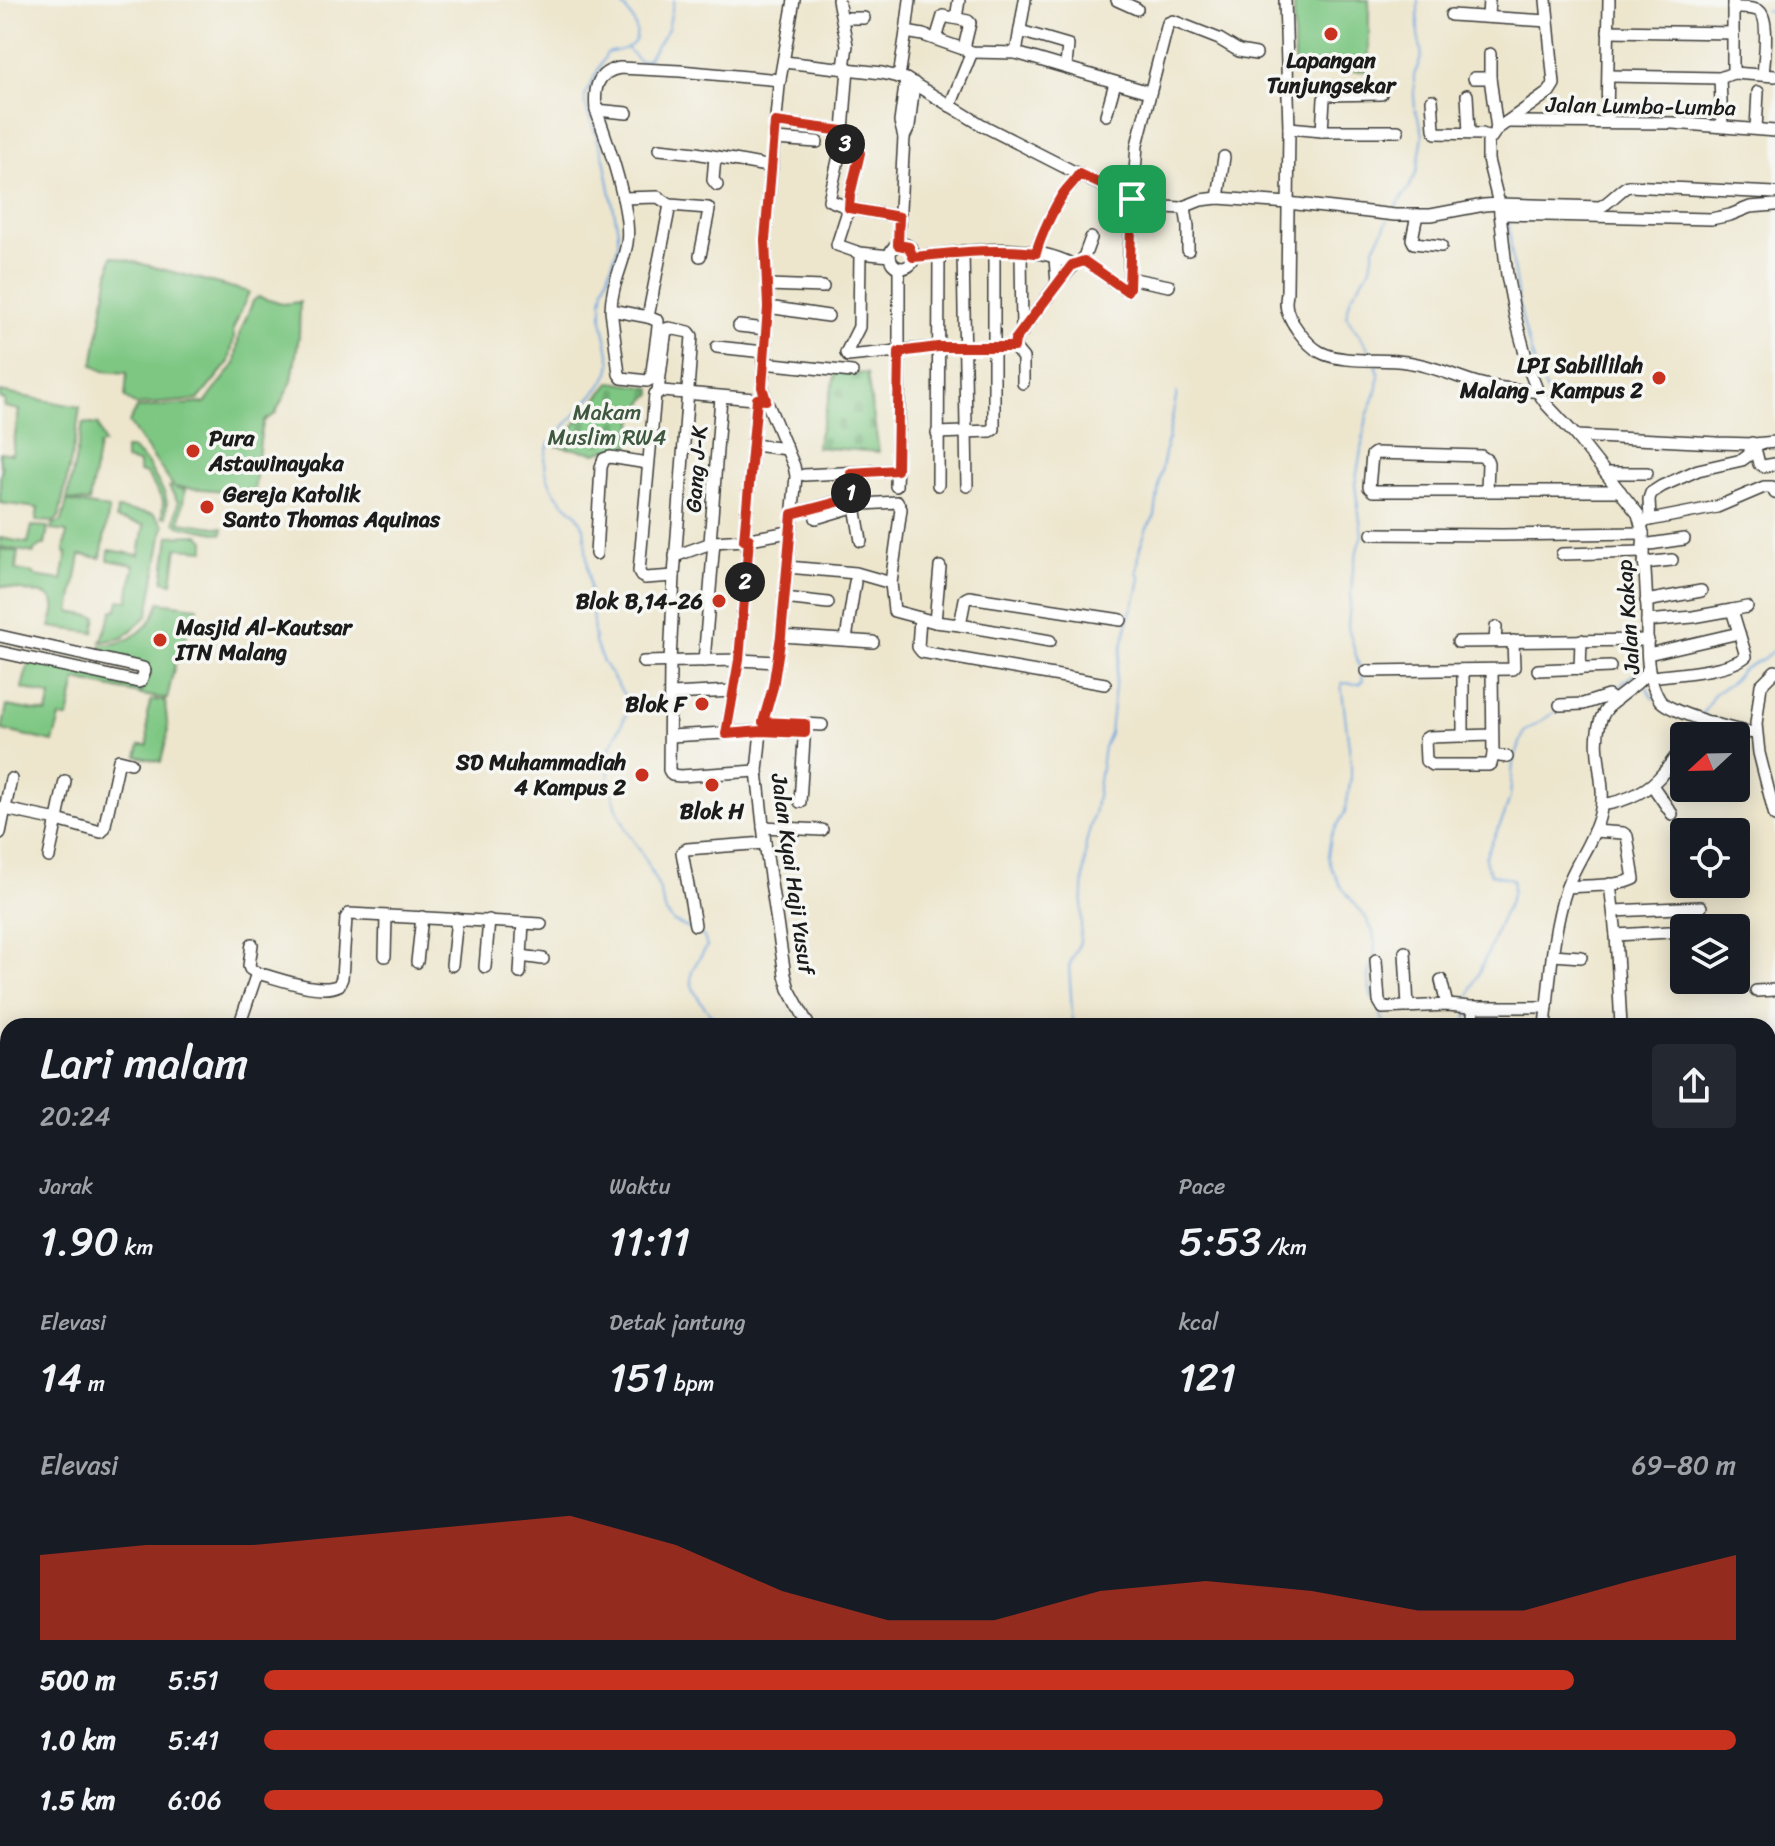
<!DOCTYPE html>
<html lang="id">
<meta charset="utf-8">
<style>
body{margin:0;font-family:Sriracha,sans-serif;background:#242831;color:#f1f3f6;height:100vh;display:flex;flex-direction:column;font-size:30px;white-space:nowrap}
*{box-sizing:border-box;margin:0}
p{font-size:26px;color:#9ea1a6}
.icon{flex:none;width:44px;height:44px;fill:none;stroke:currentColor;stroke-width:2;stroke-linecap:round;stroke-linejoin:round}
.map{position:relative;flex:1;overflow:hidden}
.sheet{position:absolute;left:0px;top:1018px;width:1776px;height:828px;display:flex;flex-direction:column;background:#171b24;border-radius:24px 24px 0 0;box-shadow:0 4px 20px #0003}
.sheet>*{flex:none}
.needle{width:52px;rotate:248deg}
.buttons{position:absolute;left:1670px;top:722px;display:grid;gap:16px}
.buttons a{display:grid;place-items:center;width:80px;height:80px;border-radius:8px;background:#171b24;box-shadow:0 4px 20px #0003;font-size:40px}
.pin{position:absolute;display:grid;place-items:center;width:68px;height:68px;color:#fff;margin:-34px;border-radius:16px;box-shadow:0 4px 12px #0006}
.km{position:absolute;width:40px;height:40px;margin:-20px;border-radius:50%;background:#222;color:#fff;font-size:22px;line-height:40px;text-align:center}
.round{display:grid;place-items:center;flex:none;width:84px;height:84px;border-radius:8px;background:#242831}
.head{display:flex;align-items:center;justify-content:space-between;height:136px;padding:0 40px}
h1{font-size:44px;font-weight:600;line-height:60px}
.metrics{display:grid;grid-template-columns:repeat(3,1fr);gap:12px;height:136px;padding:8px 40px}
.metrics div{display:grid;align-content:center}
.metrics b{font-size:40px;font-weight:600}
.metrics small{font-size:22px;font-weight:400}
.metrics p{font-size:22px}
.chart{height:224px;padding:16px 40px}
.chart p{display:flex;justify-content:space-between}
.chart svg{width:100%;height:144px;margin-top:8px;fill:#c8321e;opacity:.7}
ul{padding:0 40px;list-style:none;font-size:26px}
li{display:grid;grid-template-columns:128px 96px 1fr;align-items:center;height:60px}
li i{height:20px;border-radius:10px;background:#c8321e}
.map>svg:first-child{display:block}
.grass{fill:#7ec783;stroke:#4d7250;stroke-width:2}
.cemetery{fill:url(#cemetery-stones);stroke:#4d7250;stroke-width:2}
.lines{fill:none;stroke-linecap:round;stroke-linejoin:round}
.stream{stroke:#70a5dd;stroke-width:2}
.minor-casing{stroke:#3b3a37;stroke-width:14}
.minor{stroke:#fff;stroke-width:11}
.route-casing{stroke:#fff;stroke-width:16}
.route{stroke:#c8321e;stroke-width:10}
.poi-dot{fill:#c8321e;stroke:#f6f6f2;stroke-width:3}
.labels{text-anchor:middle;dominant-baseline:central;stroke-width:7;stroke-linejoin:round;paint-order:stroke}
.poi-label{font-size:22px;font-weight:bold;fill:#1c1c1c;stroke:#f6f6f2;text-anchor:end}
.street-label{font-size:22px;fill:#1c1c1c;stroke:#f6f6f2}
.park-label{font-size:22px;fill:#3e5840;stroke:#f6f6f2}
</style>
<div class="map">
<svg width="1775" height="1846" viewBox="0 0 1775 1846">
<defs>
<pattern id="cemetery-stones" width="16" height="16" patternUnits="userSpaceOnUse" patternTransform="scale(2)"><rect width="16" height="16" fill="#7ec783"/><path d="M2 7V4a2 2 0 0 1 4 0v3zM10 15v-3a2 2 0 0 1 4 0v3z" fill="#6caa71"/></pattern>
</defs>
<rect width="100%" height="100%" fill="#f6f6f2"/>
<filter id="ink" filterUnits="userSpaceOnUse"><feTurbulence type="fractalNoise" baseFrequency=".0125" numOctaves="2"/><feDisplacementMap in="SourceGraphic" scale="16" xChannelSelector="R" yChannelSelector="G"/><feConvolveMatrix kernelMatrix="1 2 1 2 8 2 1 2 1" color-interpolation-filters="sRGB"/></filter>
<filter id="wash" filterUnits="userSpaceOnUse"><feTurbulence type="fractalNoise" baseFrequency=".006" numOctaves="4" result="noise"/><feDisplacementMap in="SourceGraphic" scale="32" xChannelSelector="R" yChannelSelector="G"/><feGaussianBlur stdDeviation="1.8" result="paint"/><feColorMatrix in="noise" values="0 0 0 0 0 0 0 0 0 0 0 0 0 0 0 0 0 1.4 0 .05"/><feComposite in="paint" operator="in"/></filter>
<g filter="url(#wash)">
<rect width="100%" height="100%" fill="#ede6cd"/>
<g class="grass">
<path d="M1294,0H1369V71L1294,69Z"/>
<path d="M112,256L249,292L233,329L234,338L229,362L198,400L136,405L125,398L127,373L103,371L93,365Z"/>
<path d="M258,297L283,304L300,302L299,336L292,381L275,414L264,421L261,433L254,493L174,487L185,490L180,522L223,528L222,534L179,526L175,522L178,502L169,487L173,486L129,423L137,408L205,403L235,364L239,335L253,301Z"/>
<path d="M0,392L80,407L76,435L59,517L54,522L36,521L38,508L0,503V479L2,466L0,465V452L12,454L19,410L4,407L5,400L0,399Z"/>
<path d="M83,423L98,425L104,443L99,446L89,502L67,500Z"/>
<path d="M125,449H132L147,463L165,494L167,503L166,517L162,516L163,501L147,474L139,472V463L125,460Z"/>
<path d="M67,501L109,509L101,558L80,555L70,612L97,617L94,633L50,627C53,615 60,602 46,595L0,586V549L18,552L16,570L34,573V576L62,580L67,553L64,552L67,532L51,530L52,525L62,521Z"/>
<path d="M117,509L154,514L164,525L148,615L123,638L101,642L113,610H117L119,600L128,601L134,565L108,560L109,550L139,555L144,525L116,519Z"/>
<path d="M32,526L48,527L45,545H42L34,550V553L0,547V538L28,543Z"/>
<path d="M199,535L205,540V550L177,548L172,583L163,581L169,536Z"/>
<path d="M159,602L198,607L175,664L167,699L141,695L148,669L99,655L101,645C128,645 153,628 159,602Z"/>
<path d="M29,661L142,685L140,694L76,680L68,718H60L53,742L2,730L7,706L47,713L51,696L22,688Z"/>
<path d="M151,700L165,701L168,733L161,762L137,756L140,745H148L147,714Z"/>
</g>
<g class="cemetery">
<path d="M836,372L867,374L879,452L816,447Z"/>
<path d="M611,382L652,388V394C632,410 632,427 629,451L608,449L596,453L557,446Z"/>
</g>
<g class="lines">
<g class="stream">
<path d="M588,0C599,1 611,0 621,5C633,14 646,40 626,48C621,51 613,51 607,53L585,95V104L604,158L618,231V246L604,287L602,302V319L611,363L609,373L599,388L549,444C542,461 545,478 556,494C567,509 576,507 584,528L595,643L603,662L626,698V715L608,752L609,781L617,809L626,829L646,860L659,888L666,913L674,922L699,933L704,937L707,947C702,955 692,966 691,976C690,994 710,1012 720,1026"/>
<path d="M1765,10L1775,14"/>
<path d="M628,49L639,61L647,60L668,29L674,0"/>
<path d="M1393,211L1409,188L1417,171L1423,135L1420,122L1415,109L1414,95V75L1422,56L1418,35V0"/>
<path d="M1509,221C1512,276 1524,353 1552,401"/>
<path d="M1373,355L1346,316L1351,297L1371,267L1374,248L1388,220"/>
<path d="M1645,684L1653,699"/>
<path d="M1616,692L1624,681L1637,672L1639,675"/>
<path d="M1702,715L1714,694L1731,683L1742,670L1764,658L1775,649"/>
<path d="M1374,957L1375,944L1373,932L1366,918L1340,885L1331,866L1328,856L1331,836L1345,812L1351,777V763L1341,683L1360,684L1363,680L1348,627L1353,569L1358,547L1362,535L1355,485L1367,416L1378,388L1379,374L1376,365"/>
<path d="M1372,963C1367,976 1368,987 1373,1000"/>
<path d="M1468,1001C1473,981 1483,965 1491,946C1494,938 1496,930 1500,922C1506,907 1516,896 1512,879L1491,874L1486,864L1485,857L1504,816L1510,797L1513,763L1524,732L1558,710"/>
<path d="M1380,1012L1385,1026"/>
<path d="M1073,1026L1069,966L1080,942L1086,843L1095,809L1104,747L1110,733L1117,667L1130,613L1137,594L1140,578L1137,572L1140,547L1147,528L1155,516L1160,478L1177,393"/>
<path d="M1466,1026L1468,1011"/>
<path d="M1163,1838L1164,1846"/>
<path d="M1360,1838V1846"/>
<path d="M814,1846V1838"/>
</g>
</g>
</g>
<g filter="url(#ink)">
<g class="lines">
<g class="minor-casing">
<g id="minor">
<path d="M794,0L779,85L765,240L768,307L762,384L766,400L794,466L796,476L781,636L773,687L761,731L757,771L765,843L785,975L789,989L809,1026"/>
<path d="M838,0L847,45L844,68"/>
<path d="M1117,0L1137,9"/>
<path d="M1285,0L1289,128L1287,291C1287,295 1286,299 1286,303C1286,319 1307,345 1320,352C1342,364 1382,358 1406,362C1431,365 1454,376 1477,383C1497,389 1518,389 1538,392"/>
<path d="M1546,0L1554,84L1549,92L1497,129L1488,142V160L1499,204L1507,275L1515,316L1530,372L1538,392L1547,405L1576,436L1638,514L1643,533C1644,558 1646,583 1647,608C1648,637 1643,672 1659,699C1666,712 1739,732 1756,733"/>
<path d="M1733,0V73"/>
<path d="M1733,8C1741,8 1752,7 1759,11C1770,18 1764,62 1763,75"/>
<path d="M1451,15L1548,21"/>
<path d="M1488,17L1489,0"/>
<path d="M842,18H864"/>
<path d="M956,18L959,0"/>
<path d="M1020,31L1068,45L1066,66"/>
<path d="M1608,31L1733,33"/>
<path d="M906,32L910,0"/>
<path d="M936,39L943,16L968,21L970,23L964,48"/>
<path d="M1016,53L1025,0"/>
<path d="M1490,54V78L1497,129"/>
<path d="M784,62L882,73L906,79L982,125L1090,180L1132,199L1166,207L1181,208L1201,200L1218,198L1288,203L1395,215H1431L1484,205L1499,204L1600,207C1611,202 1618,191 1628,186L1775,193"/>
<path d="M848,68L843,131L844,144L839,156L829,200L849,208L899,217"/>
<path d="M1609,76L1720,78L1733,73L1775,76"/>
<path d="M899,77L906,32L923,35L972,52L1016,53L1149,92"/>
<path d="M1474,78H1490"/>
<path d="M1720,78L1722,126"/>
<path d="M1467,95L1469,133"/>
<path d="M1432,100L1434,129L1436,133L1482,134L1490,137"/>
<path d="M950,106L972,52"/>
<path d="M596,110L627,113"/>
<path d="M1106,115L1115,83"/>
<path d="M775,122L843,131"/>
<path d="M1507,122L1673,123L1775,131"/>
<path d="M1607,122L1609,0"/>
<path d="M1289,128L1322,131H1398"/>
<path d="M1756,129L1758,92"/>
<path d="M1322,131L1324,99L1326,95L1381,94"/>
<path d="M904,137L900,122L906,79"/>
<path d="M775,139L817,142"/>
<path d="M844,144H852L860,153L850,195L849,208L837,245L860,253L890,256"/>
<path d="M659,149L696,153L772,167"/>
<path d="M715,157L713,180L717,185"/>
<path d="M623,198L658,197L670,205L708,208L709,210L700,256"/>
<path d="M1218,198L1224,157"/>
<path d="M1185,207L1188,226V250"/>
<path d="M1500,214L1711,219L1730,215L1750,207L1775,205"/>
<path d="M1417,215L1412,239L1414,243L1441,246"/>
<circle cx="902" cy="256" r="12"/>
<path d="M898,245L904,137L909,127L914,83"/>
<path d="M963,251L967,486"/>
<path d="M1021,251L1022,332"/>
<path d="M860,253L859,327L846,353L848,356L938,347H1014L1016,339L1057,284L1055,258"/>
<path d="M1036,253C1041,235 1053,209 1063,194C1068,187 1074,182 1079,174"/>
<path d="M913,257C964,252 1024,240 1072,264V267L1057,284"/>
<path d="M1084,261L1127,291L1129,288V252L1137,145L1168,23L1173,21L1219,39L1239,51L1256,54"/>
<path d="M1084,261V257L1091,238"/>
<path d="M1129,278L1169,286"/>
<path d="M768,285L823,287"/>
<path d="M768,307L828,316"/>
<path d="M611,310L648,317L658,321V327L651,379L647,381L622,378L619,374L611,310C611,286 623,266 627,243C632,211 608,143 596,110C594,89 596,72 620,68L680,71L780,80"/>
<path d="M648,317L670,205"/>
<path d="M739,326L766,329"/>
<path d="M717,347L764,352"/>
<path d="M1014,347L1023,358V383"/>
<path d="M763,363L852,372"/>
<path d="M658,391L666,329L669,328L689,332L692,336L674,576L670,662L669,770L672,775L680,776L757,771"/>
<path d="M937,433L991,431L994,429V250"/>
<path d="M1576,436L1717,443L1754,444L1775,442"/>
<path d="M1754,444L1759,464L1763,466L1775,464"/>
<path d="M753,445L787,449"/>
<path d="M1606,473H1647"/>
<path d="M804,475L897,470"/>
<path d="M938,485L939,255"/>
<path d="M896,486L899,405V268"/>
<path d="M1487,490L1488,463L1487,460L1481,456L1375,453L1372,455L1369,487L1373,491H1620"/>
<path d="M855,506L861,541"/>
<path d="M792,514L850,498L851,473"/>
<path d="M816,518L863,504L897,502L901,509L891,583L894,611L935,622L960,625L1050,641"/>
<path d="M1650,520L1649,499L1651,493L1662,486L1698,470L1742,460L1749,455L1752,443"/>
<path d="M1645,521L1717,507L1764,487H1772L1775,493"/>
<path d="M1372,534L1502,535L1643,533"/>
<path d="M744,540L757,399"/>
<path d="M710,543L721,397"/>
<path d="M1643,545L1684,539"/>
<path d="M596,554L601,467L604,459L610,457L647,463"/>
<path d="M1562,554L1644,552"/>
<path d="M675,556L714,542L744,540L789,532"/>
<path d="M1644,563L1672,560"/>
<path d="M787,567L856,573L891,583"/>
<path d="M674,576L645,578L641,576L639,571L655,394L662,391L766,400"/>
<path d="M784,598L828,603"/>
<path d="M1646,601L1701,591"/>
<path d="M1732,610L1747,607"/>
<path d="M920,618L918,647L922,652L1105,684"/>
<path d="M1647,621L1693,617L1732,610L1746,656C1730,671 1674,674 1651,677"/>
<path d="M935,622L940,567"/>
<path d="M960,625L965,599L969,597L1121,620"/>
<path d="M0,636L143,668L145,671L141,681L138,682L0,652"/>
<path d="M781,636L873,642"/>
<path d="M846,639L855,582"/>
<path d="M1495,641L1496,627"/>
<path d="M1458,642L1648,640"/>
<path d="M1648,654L1739,633"/>
<path d="M704,661L714,542"/>
<path d="M643,662L739,660L777,662"/>
<path d="M1580,669L1581,640"/>
<path d="M1463,670V736"/>
<path d="M1538,670L1610,667"/>
<path d="M1367,671L1512,669L1514,667L1513,641"/>
<path d="M1775,671L1761,685L1756,724L1759,753L1775,816"/>
<path d="M671,694L733,691"/>
<path d="M1560,705L1583,704L1608,696L1615,701"/>
<path d="M763,722L822,725"/>
<path d="M726,734L739,660L749,539"/>
<path d="M1492,735L1428,737L1425,739L1426,761L1432,765H1488L1491,764L1493,755L1492,670"/>
<path d="M670,736L761,731L805,733"/>
<path d="M1696,736L1711,722"/>
<path d="M1493,755L1507,757"/>
<path d="M1652,785L1672,814"/>
<path d="M800,802L805,724"/>
<path d="M1602,805C1627,801 1648,792 1664,772C1671,764 1676,755 1684,747"/>
<path d="M0,808L57,820L101,832L104,829L119,760L131,763"/>
<path d="M763,827L822,830"/>
<path d="M0,833L11,779"/>
<path d="M49,857L65,781"/>
<path d="M1610,884L1616,935L1621,1026"/>
<path d="M1567,887C1588,885 1615,887 1634,879L1627,836L1623,833L1594,831"/>
<path d="M1614,911L1701,907"/>
<path d="M695,925L682,852L687,849L765,843"/>
<path d="M1616,935L1669,932"/>
<path d="M252,944L249,966L250,969L257,973"/>
<path d="M1405,952L1408,1007"/>
<path d="M1553,955L1581,957"/>
<path d="M385,956L386,917"/>
<path d="M521,956L543,959"/>
<path d="M1376,960L1379,1001L1383,1008L1447,1005L1471,1007H1547"/>
<path d="M417,962L422,917"/>
<path d="M452,965L457,919"/>
<path d="M485,967L489,920"/>
<path d="M520,973L523,923"/>
<path d="M1441,980L1447,1005"/>
<path d="M1756,991L1775,990"/>
<path d="M239,1026L257,973C278,978 320,995 339,985L342,978L346,918L349,914L541,924"/>
<path d="M1472,1026L1474,1007"/>
<path d="M1545,1026C1550,980 1552,931 1567,887C1576,862 1594,840 1600,814C1608,785 1591,752 1600,722C1607,697 1639,689 1648,669"/>
<path d="M0,1457L8,1459"/>
<path d="M8,1576L5,1594L8,1622"/>
<path d="M1768,1578L1775,1579"/>
<path d="M1768,1602L1775,1604"/>
<path d="M1768,1635L1775,1636"/>
<path d="M0,1714L8,1713"/>
<path d="M1774,1764L1775,1756"/>
<path d="M1768,1787L1775,1788"/>
<path d="M0,1809L8,1807"/>
<path d="M1768,1821L1775,1823"/>
<path d="M1046,1838L1052,1840L1056,1846"/>
<path d="M1274,1838V1846"/>
<path d="M1349,1838L1350,1846"/>
<path d="M1434,1838L1491,1845"/>
<path d="M1660,1838L1665,1846"/>
<path d="M1142,1845V1846"/>
<path d="M386,1846L388,1838"/>
<path d="M429,1846L431,1838"/>
<path d="M472,1846L474,1838"/>
<path d="M481,1846L483,1838"/>
<path d="M604,1846L605,1838"/>
<path d="M716,1846L720,1838"/>
<path d="M909,1846V1838"/>
<path d="M934,1846L935,1838"/>
<path d="M997,1846L999,1838"/>
<path d="M1190,1846V1838"/>
<path d="M1235,1846V1838"/>
<path d="M1314,1846V1838"/>
<path d="M1369,1846V1838"/>
<path d="M1728,1846L1733,1838"/>
</g>
</g>
<use href="#minor" class="minor"/>
</g>
</g>
<g class="lines" filter="url(#ink)">
<g class="route-casing">
<path id="route" d="M775,122L843,131L844,144H852L860,153L850,195L849,208L899,217L898,245L909,247L913,257C955,253 995,248 1036,253C1040,237 1054,208 1063,194C1068,187 1074,182 1079,174L1132,199L1129,288L1127,291L1084,261L1072,265L1015,340L1014,347H938L899,352L897,470L851,473V496L849,499L792,514L781,636L773,687L763,722L805,724V733L761,731L726,734L739,660L749,539L744,540L757,399L766,400L762,387L768,307L765,240Z"/>
</g>
<use href="#route" class="route"/>
</g>
<g class="poi-dot">
<circle cx="1331" cy="34" r="8"/>
<circle cx="1659" cy="378" r="8"/>
<circle cx="193" cy="451" r="8"/>
<circle cx="207" cy="507" r="8"/>
<circle cx="719" cy="601" r="8"/>
<circle cx="160" cy="640" r="8"/>
<circle cx="702" cy="704" r="8"/>
<circle cx="642" cy="775" r="8"/>
<circle cx="712" cy="785" r="8"/>
</g>
<g class="labels">
<g class="poi-label">
<text x="1331" y="60" text-anchor="middle">Lapangan<tspan x="1331" dy="25">Tunjungsekar</tspan></text>
<text x="1643" y="365">LPI Sabillilah<tspan x="1643" dy="25">Malang - Kampus 2</tspan></text>
<text x="209" y="438" text-anchor="start">Pura<tspan x="209" dy="25">Astawinayaka</tspan></text>
<text x="223" y="494" text-anchor="start">Gereja Katolik<tspan x="223" dy="25">Santo Thomas Aquinas</tspan></text>
<text x="703" y="601">Blok B,14-26</text>
<text x="176" y="627" text-anchor="start">Masjid Al-Kautsar<tspan x="176" dy="25">ITN Malang</tspan></text>
<text x="686" y="704">Blok F</text>
<text x="626" y="762">SD Muhammadiah<tspan x="626" dy="25">4 Kampus 2</tspan></text>
<text x="712" y="811" text-anchor="middle">Blok H</text>
</g>
<g class="street-label">
<text transform="translate(1641 106) rotate(1)">Jalan Lumba-Lumba</text>
<text transform="translate(696 469) rotate(-86)">Gang J-K</text>
<text transform="translate(1628 617) rotate(-94)">Jalan Kakap</text>
<text transform="translate(793 874) rotate(82)">Jalan Kyai Haji Yusuf</text>
</g>
<g class="park-label">
<text x="607" y="412">Makam<tspan x="607" dy="25">Muslim RW4</tspan></text>
</g>
</g>
</svg>
<div class="buttons">
<a><svg class="needle" viewBox="-14 -14 28 28"><path d="M0-13l5 13h-10z" fill="#e53935"/><path d="M0 13l5-13h-10z" fill="#9ea1a6"/></svg></a>
<a><svg class="icon" aria-label="locate" viewBox="0 0 24 24"><circle cx="12" cy="12" r="6"/><path d="M12 2v4M12 18v4M2 12h4M18 12h4"/></svg></a>
<a><svg class="icon" aria-label="layers" viewBox="0 0 24 24"><path d="M12 4l9 5-9 5-9-5zM3 14l9 5 9-5"/></svg></a>
</div>
<div class="pin" style="left:1132px;top:199px;background:#1e9e55"><svg class="icon" aria-label="arrive" viewBox="0 0 24 24"><path d="M6 21V4h12l-3 4 3 4H6"/></svg></div>
<b class="km" style="left:851px;top:493px">1</b>
<b class="km" style="left:745px;top:582px">2</b>
<b class="km" style="left:845px;top:144px">3</b>
<section class="sheet">
<div class="head"><div><h1>Lari malam</h1><p>20:24</p></div><a class="round"><svg class="icon" aria-label="share" viewBox="0 0 24 24"><path d="M12 15V3M7 8l5-5 5 5M5 13v7h14v-7"/></svg></a></div>
<div class="metrics">
<div><p>Jarak</p><b>1.90<small> km</small></b></div>
<div><p>Waktu</p><b>11:11</b></div>
<div><p>Pace</p><b>5:53<small> /km</small></b></div>
</div>
<div class="metrics">
<div><p>Elevasi</p><b>14<small> m</small></b></div>
<div><p>Detak jantung</p><b>151<small> bpm</small></b></div>
<div><p>kcal</p><b>121</b></div>
</div>
<div class="chart"><p><span>Elevasi</span>69–80 m</p>
<svg viewBox="0 0 160 44" preserveAspectRatio="none"><path d="M0 44V18L10 15L20 15L30 12L40 9L50 6L60 15L70 29L80 38L90 38L100 29L110 26L120 29L130 35L140 35L150 26L160 18V44z"/></svg>
</div>
<ul>
<li><b>500 m</b>5:51<i style="width:89%"></i></li>
<li><b>1.0 km</b>5:41<i style="width:100%"></i></li>
<li><b>1.5 km</b>6:06<i style="width:76%"></i></li>
</ul>
</section>
</div>
